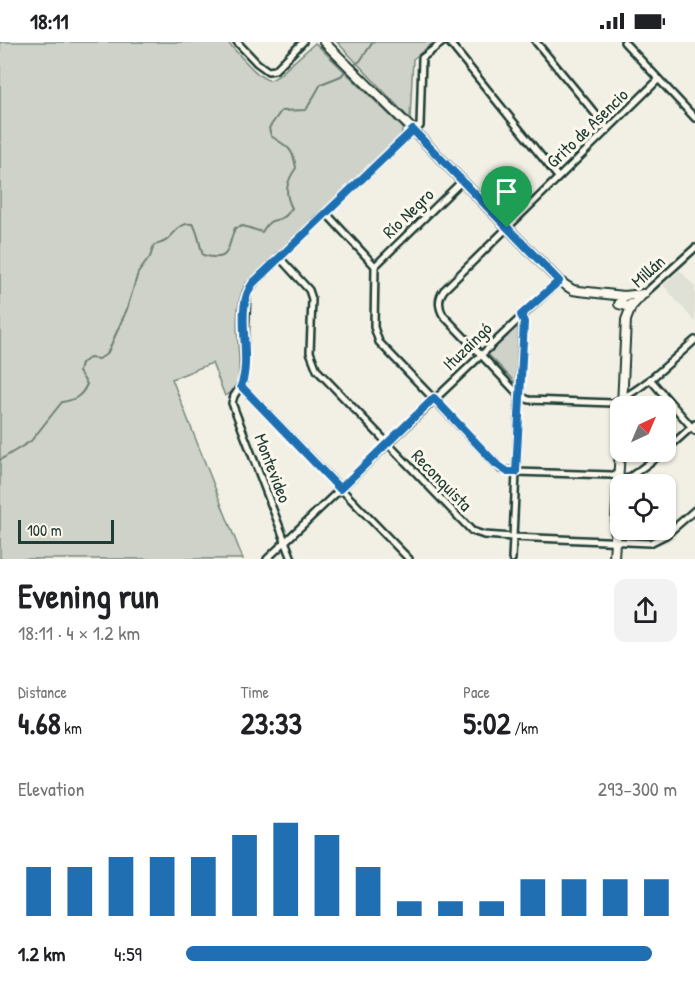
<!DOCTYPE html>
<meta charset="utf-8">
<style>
body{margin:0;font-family:"Patrick Hand",sans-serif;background:#f2f2f2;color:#202124;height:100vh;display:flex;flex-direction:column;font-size:22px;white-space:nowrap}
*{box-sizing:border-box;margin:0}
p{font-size:20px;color:#757577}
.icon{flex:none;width:33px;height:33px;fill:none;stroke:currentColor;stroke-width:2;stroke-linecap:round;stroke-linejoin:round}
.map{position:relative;height:517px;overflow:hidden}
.drawer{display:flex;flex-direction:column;background:#fff;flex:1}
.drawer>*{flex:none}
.needle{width:39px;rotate:44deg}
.controls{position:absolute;left:610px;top:354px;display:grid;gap:12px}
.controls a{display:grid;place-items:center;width:66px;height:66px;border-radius:12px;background:#fff;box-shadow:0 2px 4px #0004;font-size:30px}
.scale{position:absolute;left:18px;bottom:15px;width:96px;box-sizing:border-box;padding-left:6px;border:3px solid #1f3d34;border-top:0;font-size:16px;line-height:21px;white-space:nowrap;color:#1f3d34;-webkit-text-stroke:4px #fbf7ec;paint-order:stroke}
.pin{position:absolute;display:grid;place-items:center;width:51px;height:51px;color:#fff;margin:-62px -26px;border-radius:50% 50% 50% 0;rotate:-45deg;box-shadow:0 0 6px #0007}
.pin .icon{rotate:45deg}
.round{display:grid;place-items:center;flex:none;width:63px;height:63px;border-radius:12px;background:#f2f2f2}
.overview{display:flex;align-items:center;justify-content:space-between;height:102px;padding:0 18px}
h1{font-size:33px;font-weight:700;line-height:45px}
.figures{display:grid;grid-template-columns:repeat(3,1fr);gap:9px;height:102px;padding:6px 18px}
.figures div{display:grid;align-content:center}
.figures b{font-size:30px;font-weight:700}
.figures small{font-size:16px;font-weight:400}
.figures p{font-size:16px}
.chart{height:168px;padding:12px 18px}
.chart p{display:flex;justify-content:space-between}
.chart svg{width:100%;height:108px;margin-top:6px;stroke:#1f6fb2;stroke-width:6}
ul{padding:0 18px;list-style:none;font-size:20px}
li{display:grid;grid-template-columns:96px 72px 1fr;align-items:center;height:45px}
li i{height:15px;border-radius:8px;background:#1f6fb2}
.status{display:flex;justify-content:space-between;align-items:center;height:42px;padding:0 30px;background:#fff;direction:ltr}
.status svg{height:16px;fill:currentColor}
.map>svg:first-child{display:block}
.built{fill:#e0e1d6}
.green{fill:#cfd2c8;stroke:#77887e;stroke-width:1.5}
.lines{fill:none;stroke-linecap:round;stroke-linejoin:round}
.stream{stroke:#6e7f75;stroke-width:2}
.street-casing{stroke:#1f3d34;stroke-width:10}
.secondary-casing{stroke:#1f3d34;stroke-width:12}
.street{stroke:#fbf7ec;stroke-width:5}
.secondary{stroke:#fbf7ec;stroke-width:8}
.route-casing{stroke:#fff;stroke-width:12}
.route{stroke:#1f6fb2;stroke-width:8}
.labels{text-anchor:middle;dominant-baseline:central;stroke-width:6;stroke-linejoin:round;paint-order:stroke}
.street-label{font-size:18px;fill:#1f3d34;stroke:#fbf7ec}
</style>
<div class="status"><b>18:11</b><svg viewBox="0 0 49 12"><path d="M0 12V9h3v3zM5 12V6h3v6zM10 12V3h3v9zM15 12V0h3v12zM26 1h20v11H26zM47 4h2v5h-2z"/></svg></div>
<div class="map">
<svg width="695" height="517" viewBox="0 0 695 517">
<rect width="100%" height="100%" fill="#f2f0e5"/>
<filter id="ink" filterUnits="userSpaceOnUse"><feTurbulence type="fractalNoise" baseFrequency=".0167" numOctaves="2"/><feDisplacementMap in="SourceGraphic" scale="12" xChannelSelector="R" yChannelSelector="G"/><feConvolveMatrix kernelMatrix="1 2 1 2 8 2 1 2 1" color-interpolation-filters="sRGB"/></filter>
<g filter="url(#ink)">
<path class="built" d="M680,228L695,245V280L663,243Z"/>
<g class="green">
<path d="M0,0H227C236,8 258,37 269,38C273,38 274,36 278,34L315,1L403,86L401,94L245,242C231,270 240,307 240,337C239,345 232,351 225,354L212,321L172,337L243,517H0Z"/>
<path d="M337,0H434L413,17L410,77Z"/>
<path d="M516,285L519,287L517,339L515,340L488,312Z"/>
</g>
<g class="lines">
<g class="stream">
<path d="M353,24L360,19L373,0"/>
<path d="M0,418L31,399L62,360C75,358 82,354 87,342L79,330L81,321L90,316L99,317L107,312L127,267L138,231L150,215L154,203C159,202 164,201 168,197C176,190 180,180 193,182C199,192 199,202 203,213C232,221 226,207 235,186L243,184L262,190C273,173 272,182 284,175C288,173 289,169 292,166C284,151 286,140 296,126C293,105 287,105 271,94L269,86L281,69L306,68L321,42L341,34L347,27"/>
</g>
<g class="street-casing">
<g id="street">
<path d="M237,0L257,21L268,29L275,28L303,0"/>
<path d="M449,0L558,135"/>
<path d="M536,0L608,87"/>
<path d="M624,0L695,76"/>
<path d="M658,38L444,248C438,256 438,264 443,273L520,354L529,358L613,361C644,347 670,320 695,298"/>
<path d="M326,171L375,224L374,285L379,300L501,427L516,430L611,433L625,437L630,435L664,410"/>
<path d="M279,215L309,248L312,257L310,310L317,328L472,489L484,493L513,495L650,501L666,493L695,468"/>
<path d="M375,224L462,139"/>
<path d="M644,252L695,206"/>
<path d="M650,337L695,389"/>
<path d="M241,344L409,517"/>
<path d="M666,408L695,382"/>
<path d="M267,517L559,239"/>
<path d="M292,517L232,361L234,354L243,340L247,250L258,236L413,88L420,84L422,16L443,0"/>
<path d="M512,517L523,280L521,273"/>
</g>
</g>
<g class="secondary-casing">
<g id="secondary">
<path d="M324,0L413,88L559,239L573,248L579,249L624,254L644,252"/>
<path d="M624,254L619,262L631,265V262"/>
<path d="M622,364L626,278L631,265L643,252"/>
<path d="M614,517L621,388"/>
</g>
</g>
<use href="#street" class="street"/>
<use href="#secondary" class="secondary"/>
</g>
</g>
<g class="lines" filter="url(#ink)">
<g class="route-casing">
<path id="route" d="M413,88L559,239L521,273L524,280L516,430H508L496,422L434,356L340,447L241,344C253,314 233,267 253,241Z"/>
</g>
<use href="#route" class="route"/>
</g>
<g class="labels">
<g class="street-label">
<text transform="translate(587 86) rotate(-44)">Grito de Asencio</text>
<text transform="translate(408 171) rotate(-44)">Río Negro</text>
<text transform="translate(648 229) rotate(-42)">Millán</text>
<text transform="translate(467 304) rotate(-44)">Ituzaingó</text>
<text transform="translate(273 426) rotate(69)">Montevideo</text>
<text transform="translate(442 438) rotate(46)">Reconquista</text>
</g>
</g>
</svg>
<div class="controls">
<a><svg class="needle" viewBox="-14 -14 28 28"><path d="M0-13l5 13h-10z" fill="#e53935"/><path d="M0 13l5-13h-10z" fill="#757577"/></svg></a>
<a><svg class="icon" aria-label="locate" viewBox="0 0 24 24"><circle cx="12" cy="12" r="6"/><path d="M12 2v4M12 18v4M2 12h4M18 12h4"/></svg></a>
</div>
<div class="scale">100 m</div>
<div class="pin" style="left:507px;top:186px;background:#1e9e55"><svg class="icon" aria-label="arrive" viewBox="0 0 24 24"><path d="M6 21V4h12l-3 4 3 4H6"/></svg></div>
</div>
<section class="drawer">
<div class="overview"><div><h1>Evening run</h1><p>18:11 · 4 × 1.2 km</p></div><a class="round"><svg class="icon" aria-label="share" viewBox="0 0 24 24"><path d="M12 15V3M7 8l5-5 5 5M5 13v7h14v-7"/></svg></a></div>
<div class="figures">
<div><p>Distance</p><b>4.68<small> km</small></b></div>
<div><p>Time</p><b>23:33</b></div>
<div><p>Pace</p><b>5:02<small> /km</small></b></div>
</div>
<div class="chart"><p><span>Elevation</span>293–300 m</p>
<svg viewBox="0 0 160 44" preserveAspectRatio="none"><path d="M5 44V24M15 44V24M25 44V20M35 44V20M45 44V20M55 44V11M65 44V6M75 44V11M85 44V24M95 44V38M105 44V38M115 44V38M125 44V29M135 44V29M145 44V29M155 44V29"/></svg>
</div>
<ul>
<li><b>1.2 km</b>4:59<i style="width:95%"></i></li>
</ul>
</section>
